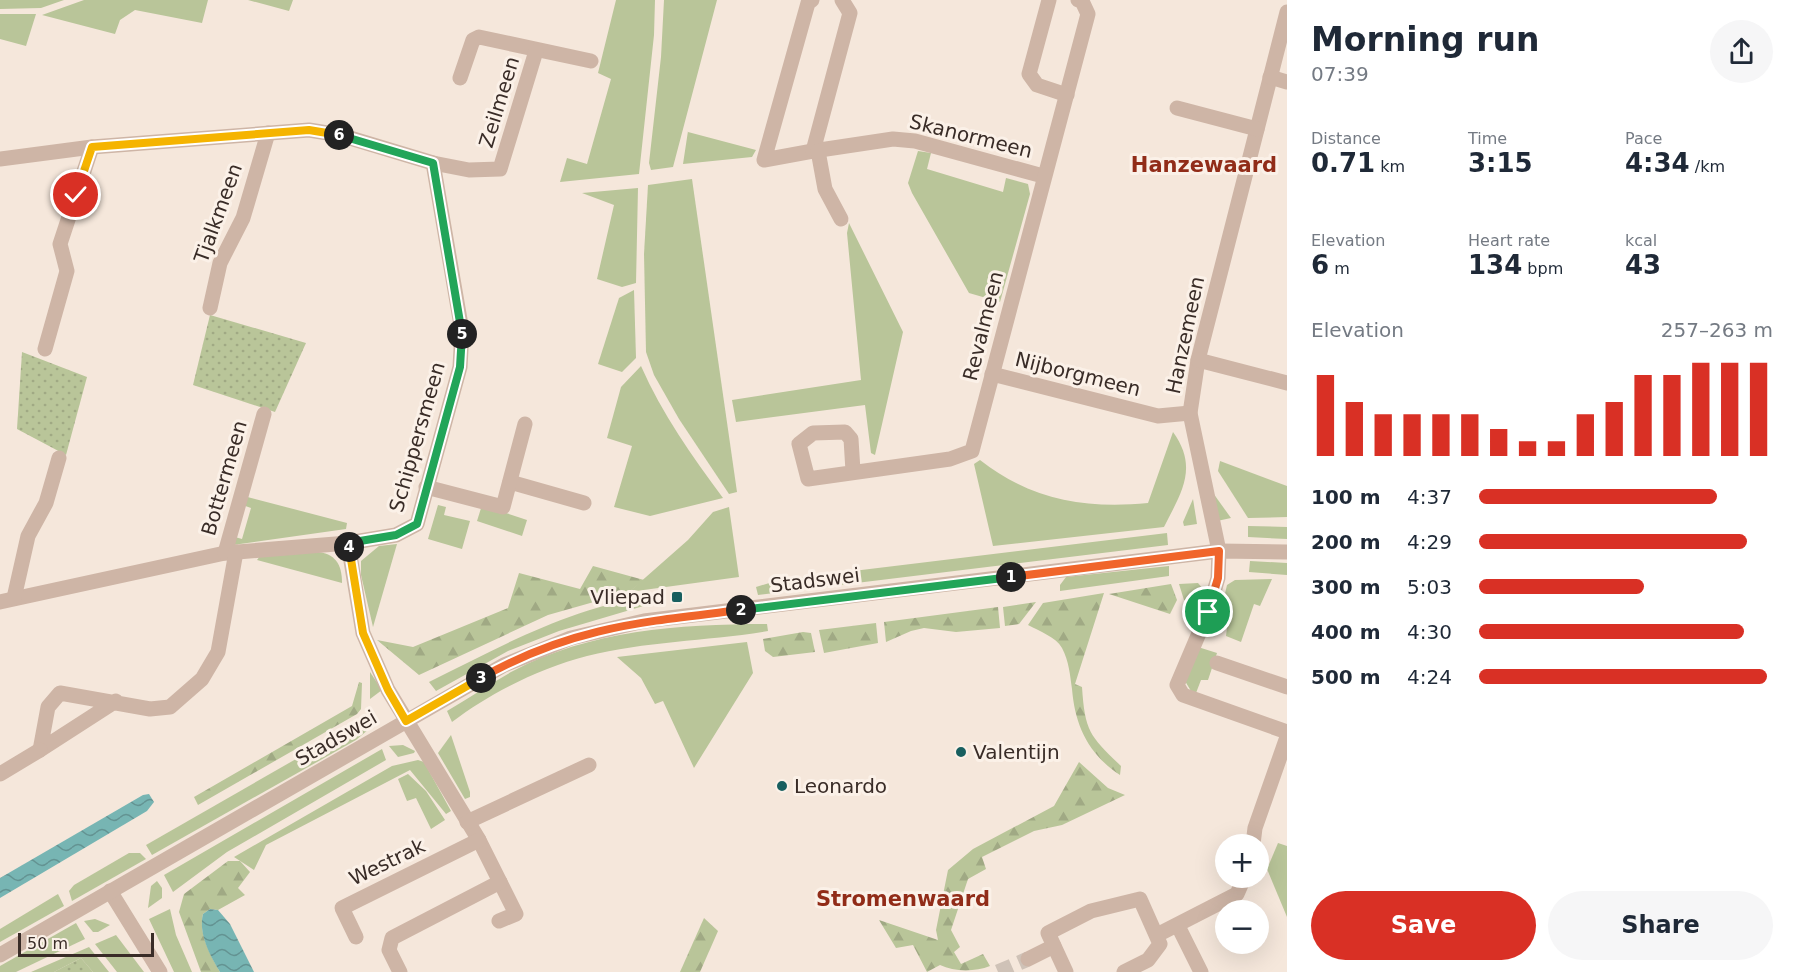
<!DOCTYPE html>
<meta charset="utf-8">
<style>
body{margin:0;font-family:"DejaVu Sans",sans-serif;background:#f6f6f7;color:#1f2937;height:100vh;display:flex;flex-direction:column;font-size:22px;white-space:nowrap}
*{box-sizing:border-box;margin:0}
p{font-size:20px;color:#747a83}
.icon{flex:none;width:33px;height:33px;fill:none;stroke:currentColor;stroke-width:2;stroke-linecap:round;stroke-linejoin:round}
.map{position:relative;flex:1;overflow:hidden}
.side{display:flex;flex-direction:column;background:#fff;width:510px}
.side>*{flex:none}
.tools{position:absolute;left:1215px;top:834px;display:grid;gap:12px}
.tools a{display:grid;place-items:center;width:54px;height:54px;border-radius:50%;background:#fff;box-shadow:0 6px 24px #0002;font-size:30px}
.scale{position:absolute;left:18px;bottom:15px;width:136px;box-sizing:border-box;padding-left:6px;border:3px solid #392c27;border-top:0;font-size:16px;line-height:21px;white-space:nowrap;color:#392c27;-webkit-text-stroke:4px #fbf1e8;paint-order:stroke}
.pin{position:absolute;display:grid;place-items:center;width:51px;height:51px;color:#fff;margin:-26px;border:3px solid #fff;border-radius:50%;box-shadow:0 2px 6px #0007}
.km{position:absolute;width:30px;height:30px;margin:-15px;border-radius:50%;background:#222;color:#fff;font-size:16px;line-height:30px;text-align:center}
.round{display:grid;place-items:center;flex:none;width:63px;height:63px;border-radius:32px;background:#f6f6f7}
.summary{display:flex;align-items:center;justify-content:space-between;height:102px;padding:0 24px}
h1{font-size:33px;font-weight:800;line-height:45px}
.stats{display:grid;grid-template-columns:repeat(3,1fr);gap:9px;height:102px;padding:6px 24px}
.stats div{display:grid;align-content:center}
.stats b{font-size:26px;font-weight:800}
.stats small{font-size:16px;font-weight:400}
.stats p{font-size:16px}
.chart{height:168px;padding:12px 24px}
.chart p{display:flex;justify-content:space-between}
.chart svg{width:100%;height:108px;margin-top:6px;stroke:#d93025;stroke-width:6}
.cta{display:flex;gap:12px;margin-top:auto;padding:12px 24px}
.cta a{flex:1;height:69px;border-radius:36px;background:#d93025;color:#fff;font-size:24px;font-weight:800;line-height:69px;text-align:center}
.cta a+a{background:#f6f6f7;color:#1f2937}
ul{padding:0 24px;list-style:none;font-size:20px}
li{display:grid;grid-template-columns:96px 72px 1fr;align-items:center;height:45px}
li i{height:15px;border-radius:8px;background:#d93025}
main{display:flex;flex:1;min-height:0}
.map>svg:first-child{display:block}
.green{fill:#b9c599}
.forest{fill:url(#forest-firs)}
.park{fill:url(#park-dots)}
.water{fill:url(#water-waves)}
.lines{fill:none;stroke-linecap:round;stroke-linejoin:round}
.minor-tunnel{stroke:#cfc2b7;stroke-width:15;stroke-dasharray:15 8;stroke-linecap:butt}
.minor{stroke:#ceb5a6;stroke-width:15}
.split-1-casing{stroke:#fff;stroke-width:12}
.split-2-casing{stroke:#fff;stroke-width:12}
.split-3-casing{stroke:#fff;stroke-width:12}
.split-4-casing{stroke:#fff;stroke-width:12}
.split-5-casing{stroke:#fff;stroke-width:12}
.split-6-casing{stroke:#fff;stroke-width:12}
.split-7-casing{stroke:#fff;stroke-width:12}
.split-1{stroke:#f0652b;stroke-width:8}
.split-2{stroke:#22a559;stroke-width:8}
.split-3{stroke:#f0652b;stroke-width:8}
.split-4{stroke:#f5b400;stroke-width:8}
.split-5{stroke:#22a559;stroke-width:8}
.split-6{stroke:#22a559;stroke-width:8}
.split-7{stroke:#f5b400;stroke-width:8}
.poi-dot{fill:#185f5f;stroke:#fbf1e8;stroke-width:2}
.labels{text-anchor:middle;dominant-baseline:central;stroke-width:6;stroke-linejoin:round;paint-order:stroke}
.street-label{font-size:20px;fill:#392c27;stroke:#fbf1e8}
.poi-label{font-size:20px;fill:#392c27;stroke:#fbf1e8;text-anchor:start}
.neighbourhood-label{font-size:21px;font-weight:bold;fill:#912c18;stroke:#fbf1e8}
</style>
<main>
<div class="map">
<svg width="1287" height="972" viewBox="0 0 1287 972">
<defs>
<pattern id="forest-firs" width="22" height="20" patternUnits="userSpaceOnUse" patternTransform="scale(1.5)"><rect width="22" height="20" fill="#b9c599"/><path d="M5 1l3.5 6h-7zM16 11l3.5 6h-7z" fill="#a0a984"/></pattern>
<pattern id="park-dots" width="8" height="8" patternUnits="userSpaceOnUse" patternTransform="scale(1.5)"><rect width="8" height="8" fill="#b9c599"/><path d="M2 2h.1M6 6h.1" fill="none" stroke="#a0a984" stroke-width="1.8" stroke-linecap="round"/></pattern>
<pattern id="water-waves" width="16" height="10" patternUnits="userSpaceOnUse" patternTransform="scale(1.5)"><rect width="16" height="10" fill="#77b5b3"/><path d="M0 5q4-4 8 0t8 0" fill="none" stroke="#639392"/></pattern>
</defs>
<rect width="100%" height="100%" fill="#f5e7db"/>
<g class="green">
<path d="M0,0H64L41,8L0,9Z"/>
<path d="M84,0H208L202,23L135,10L120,20L115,34L42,15Z"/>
<path d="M248,0H293L289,11Z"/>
<path d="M616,0H655L654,35L639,174L560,182L567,158L587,164L611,79L598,73Z"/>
<path d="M664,0H717L673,167L651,170L649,163L661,57Z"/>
<path d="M0,14H36L26,46L0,39Z"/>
<path d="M688,131V132L756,150L752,157L683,164Z"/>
<path d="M918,151L931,153L927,169L1003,192L1006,178L1028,184L1030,194L1000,302L969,293L912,193L908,183Z"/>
<path d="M692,179L737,492L729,494L679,419L654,375L646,352L644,254L648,185Z"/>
<path d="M638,188L636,283L622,287L597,279L614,205L582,193Z"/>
<path d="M849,223L903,332L875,455L871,453L865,405L736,422L732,400L861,380L847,233Z"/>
<path d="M634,290L636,358L622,372L598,364L619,298Z"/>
<path d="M641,366C662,414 692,456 723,498L650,516L614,507L632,446L607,438L621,387Z"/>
<path d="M1173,432C1199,468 1181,493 1164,527L993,546L974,464L980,460C1031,500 1085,509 1148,503Z"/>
<path d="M1220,461L1287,486V517L1248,518L1218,471Z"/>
<path d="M1213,493L1231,518L1217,521Z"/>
<path d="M236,494L347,523L346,529L233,545L235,537L242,539L251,508L234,502Z"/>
<path d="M1193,499L1197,524L1184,526L1183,522Z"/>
<path d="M438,505L446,507L444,515L470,521L462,549L428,539Z"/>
<path d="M482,505L527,520L522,536L477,521Z"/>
<path d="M729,507L739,577L629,592L688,540L713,512Z"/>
<path d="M1248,526L1287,527V539L1248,537Z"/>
<path d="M1167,533L1168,545L758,595L756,587L779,580Z"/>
<path d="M397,544L373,627L361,575V561L379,546Z"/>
<path d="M316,552C335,553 342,564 342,583L257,560L260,556Z"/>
<path d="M1250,561L1287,563V575L1249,572Z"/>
<path d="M1169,566V576L1060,591V585L1066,577Z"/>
<path d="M1272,579L1260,606L1254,604L1241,642L1226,636L1227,628L1219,619L1227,585L1235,580Z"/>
<path d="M1198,583L1203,589V605L1184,600L1179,584Z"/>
<path d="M655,595L657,602L559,631L508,651L436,691L429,682C503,645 572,607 655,595Z"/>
<path d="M767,624L768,631C708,641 646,641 587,656C540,668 490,693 452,722L447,711C469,698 491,683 513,671C590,630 682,624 767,624Z"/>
<path d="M747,642L753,673L694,768L663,701L655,704L641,678L617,657Z"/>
<path d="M1198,647L1217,653L1208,680H1201L1196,693L1191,691L1185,681Z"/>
<path d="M370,672L382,690L370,699Z"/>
<path d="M364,720L369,729L356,740L152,855L146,845Z"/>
<path d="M451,735L470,792V797L465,799L438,753Z"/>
<path d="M403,745L415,751L414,753L398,757L389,746Z"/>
<path d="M382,749L386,760L227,852L173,892L164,875Z"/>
<path d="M418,760L424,762L451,811L446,814L410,770L266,845L254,870L234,857L392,766Z"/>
<path d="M408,774L426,791L445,820L431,829L416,798L407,801L398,779Z"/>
<path d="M1278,843L1287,846V917L1267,869Z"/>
<path d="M129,853H140L146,859L72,901L69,891L74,885Z"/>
<path d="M157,881L162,888V898L148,908L151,886Z"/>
<path d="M58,894L64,906L0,942V929Z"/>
<path d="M170,909L176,935L192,972H174L149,919Z"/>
<path d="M95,919L110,925L98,932H93L84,921Z"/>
<path d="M76,923L85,939L16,972H0V966Z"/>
<path d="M116,935L144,972H117L95,944Z"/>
<path d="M89,947L109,972H93L81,958L54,972H31Z"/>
</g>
<g class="forest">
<path d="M593,566L644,580L629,592L548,615L419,675L377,640L413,647L508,608L519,573L580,589Z"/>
<path d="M1171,584L1177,600L1170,614L1109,594Z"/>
<path d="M1104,593L1075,684L1082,687C1085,732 1090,736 1121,766L1120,775C1088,754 1075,725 1072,689C1070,675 1069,661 1062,648C1056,637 1039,631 1028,625L1043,603Z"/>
<path d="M1036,602L1019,624L1005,626L1003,607Z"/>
<path d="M998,607L1000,628L956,632L924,628L911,631L886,642L884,622Z"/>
<path d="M876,623L878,643L824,653L819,630Z"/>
<path d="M803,632L811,633L815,652L773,657L765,651L763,639Z"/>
<path d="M359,682L362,683L361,709L357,714L198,805L194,797L352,706Z"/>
<path d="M1079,762L1108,788L1125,795L1062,825L1034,831L982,857L986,869L968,879L951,930L960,947L954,952L961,964L983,954L990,966C975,972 954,972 940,965L927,972L913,945L896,948L879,920L938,940L936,930L948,870L973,849L1054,806Z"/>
<path d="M228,861H240L250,872L238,888L245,895L218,910L210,909L203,914C198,933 211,956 220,972H201L179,912L184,894Z"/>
<path d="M704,918L718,931L700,972H680Z"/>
</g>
<g class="park">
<path d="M210,315L306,343L275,412L193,385Z"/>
<path d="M22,352L87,377L66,455L17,429Z"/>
<path d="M81,958L93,972H54Z"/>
</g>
<g class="water">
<path d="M149,794L154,802L147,811L0,898V878L143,795Z"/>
<path d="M210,909L218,910L230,924L254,972H220C210,956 198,933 203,914Z"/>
</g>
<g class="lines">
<path class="minor-tunnel" d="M998,972L1028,959"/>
<g class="minor">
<path d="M812,0L808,3L764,160L813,151"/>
<path d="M842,0L850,13L813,151L893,139L915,141L1043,176"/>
<path d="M1049,0L1029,74L1037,85L1067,95"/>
<path d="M1287,12L1198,360L1190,413L1219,551L1218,578L1208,612L1177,685L1183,695L1287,732"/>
<path d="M1270,77L1287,82"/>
<path d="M460,78L473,40L479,37L591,61"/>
<path d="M1177,108L1257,129"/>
<path d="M818,151L825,189L841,219"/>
<path d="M0,159L92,147L309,130L340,135L433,163L462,331L460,367L417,524L396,535L348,543L225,553L0,602"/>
<path d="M433,163L469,170L500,169L536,51"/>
<path d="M210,308L220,263L243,218L268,133"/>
<path d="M45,349L67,271L60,244L92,147"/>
<path d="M1198,360L1287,383"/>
<path d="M992,374L1158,416L1190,413"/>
<path d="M853,471L851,439L845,432L813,433L799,444L808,479L950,459L972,451L1088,14L1082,1L1078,0"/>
<path d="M510,482L584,503"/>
<path d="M426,487L503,507L525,424"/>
<path d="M348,543L363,633L388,690L479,840L516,914L499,921"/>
<path d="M225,553L264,414"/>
<path d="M14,598L28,536L46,503L59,458"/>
<path d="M1217,663L1287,687"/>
<path d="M116,701L40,750L48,707L60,693L150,709L170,707L202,679L218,652L236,552"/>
<path d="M0,774L40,750"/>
<path d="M467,822L589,765"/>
<path d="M1253,844L1255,828L1287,737"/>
<path d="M110,891L160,972"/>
<path d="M1178,926L1201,972"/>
<path d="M1157,935L1237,894L1244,878"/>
<path d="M356,937L342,908L479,840"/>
<path d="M0,955L504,665L571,638L644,621L1219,551L1287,552"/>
<path d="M1028,959L1054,946"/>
<path d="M400,972L389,950L392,938L500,882"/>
<path d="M1066,972L1048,933L1091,911L1140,899L1160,944L1148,960L1124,972"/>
</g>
</g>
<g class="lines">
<g class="split-1-casing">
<path id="split-1" d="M1011,577L1219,551L1218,578L1208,612"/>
</g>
<g class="split-2-casing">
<path id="split-2" d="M741,610L1011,577"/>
</g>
<g class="split-3-casing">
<path id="split-3" d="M481,678C571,627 642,622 741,610"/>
</g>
<g class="split-4-casing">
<path id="split-4" d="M349,547L363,633L388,690L406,721L481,678"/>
</g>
<g class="split-5-casing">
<path id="split-5" d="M349,547L348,543L396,535L417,524L460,367L462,334"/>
</g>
<g class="split-6-casing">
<path id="split-6" d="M339,135L433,163L462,334"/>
</g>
<g class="split-7-casing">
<path id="split-7" d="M76,195L92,147L309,130L339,135"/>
</g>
<use href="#split-1" class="split-1"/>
<use href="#split-2" class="split-2"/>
<use href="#split-3" class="split-3"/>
<use href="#split-4" class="split-4"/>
<use href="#split-5" class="split-5"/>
<use href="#split-6" class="split-6"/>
<use href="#split-7" class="split-7"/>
</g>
<g class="poi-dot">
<rect x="671" y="591" width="12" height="12" rx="3"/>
<circle cx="961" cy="752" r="6"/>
<circle cx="782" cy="786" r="6"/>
</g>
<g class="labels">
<g class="street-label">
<text transform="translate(499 102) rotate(-73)">Zeilmeen</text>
<text transform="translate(971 136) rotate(14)">Skanormeen</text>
<text transform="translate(218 213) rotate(-70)">Tjalkmeen</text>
<text transform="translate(983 326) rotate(-76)">Revalmeen</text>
<text transform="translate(1185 335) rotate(-78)">Hanzemeen</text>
<text transform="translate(1078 374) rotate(14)">Nijborgmeen</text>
<text transform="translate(417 437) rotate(-74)">Schippersmeen</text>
<text transform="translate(224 478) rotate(-74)">Bottermeen</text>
<text transform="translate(815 580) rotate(-7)">Stadswei</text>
<text transform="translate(336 738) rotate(-30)">Stadswei</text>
<text transform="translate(387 862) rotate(-26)">Westrak</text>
</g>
<g class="poi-label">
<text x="665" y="597" text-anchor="end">Vliepad</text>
<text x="973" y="752">Valentijn</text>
<text x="794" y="786">Leonardo</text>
</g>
<g class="neighbourhood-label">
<text x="1204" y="165">Hanzewaard</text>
<text x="903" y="899">Stromenwaard</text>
</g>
</g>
</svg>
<div class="tools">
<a>+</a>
<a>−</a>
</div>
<div class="scale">50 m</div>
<div class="pin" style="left:1208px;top:612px;background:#1e9e55"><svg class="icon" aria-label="arrive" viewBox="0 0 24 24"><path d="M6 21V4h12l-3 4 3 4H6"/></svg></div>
<div class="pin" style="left:76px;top:195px;background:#d93025"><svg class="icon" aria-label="check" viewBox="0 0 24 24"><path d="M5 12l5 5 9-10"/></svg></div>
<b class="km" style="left:1011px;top:577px">1</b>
<b class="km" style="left:741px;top:610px">2</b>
<b class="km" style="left:481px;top:678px">3</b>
<b class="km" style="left:349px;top:547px">4</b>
<b class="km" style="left:462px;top:334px">5</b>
<b class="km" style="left:339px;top:135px">6</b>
</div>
<section class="side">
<div class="summary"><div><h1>Morning run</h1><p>07:39</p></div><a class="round"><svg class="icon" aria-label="share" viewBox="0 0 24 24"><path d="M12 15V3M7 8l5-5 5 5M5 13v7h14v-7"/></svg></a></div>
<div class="stats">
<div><p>Distance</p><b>0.71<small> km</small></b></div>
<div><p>Time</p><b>3:15</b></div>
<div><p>Pace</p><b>4:34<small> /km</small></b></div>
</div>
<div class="stats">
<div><p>Elevation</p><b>6<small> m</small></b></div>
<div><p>Heart rate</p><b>134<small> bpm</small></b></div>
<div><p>kcal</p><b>43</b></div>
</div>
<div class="chart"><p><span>Elevation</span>257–263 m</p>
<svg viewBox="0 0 160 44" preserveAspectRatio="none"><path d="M5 44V11M15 44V22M25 44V27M35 44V27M45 44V27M55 44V27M65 44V33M75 44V38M85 44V38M95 44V27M105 44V22M115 44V11M125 44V11M135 44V6M145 44V6M155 44V6"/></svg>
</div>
<ul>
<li><b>100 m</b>4:37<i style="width:81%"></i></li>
<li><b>200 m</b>4:29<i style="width:91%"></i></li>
<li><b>300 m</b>5:03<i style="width:56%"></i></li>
<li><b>400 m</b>4:30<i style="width:90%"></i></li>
<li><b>500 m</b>4:24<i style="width:98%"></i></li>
</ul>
<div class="cta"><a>Save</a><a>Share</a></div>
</section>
</main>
